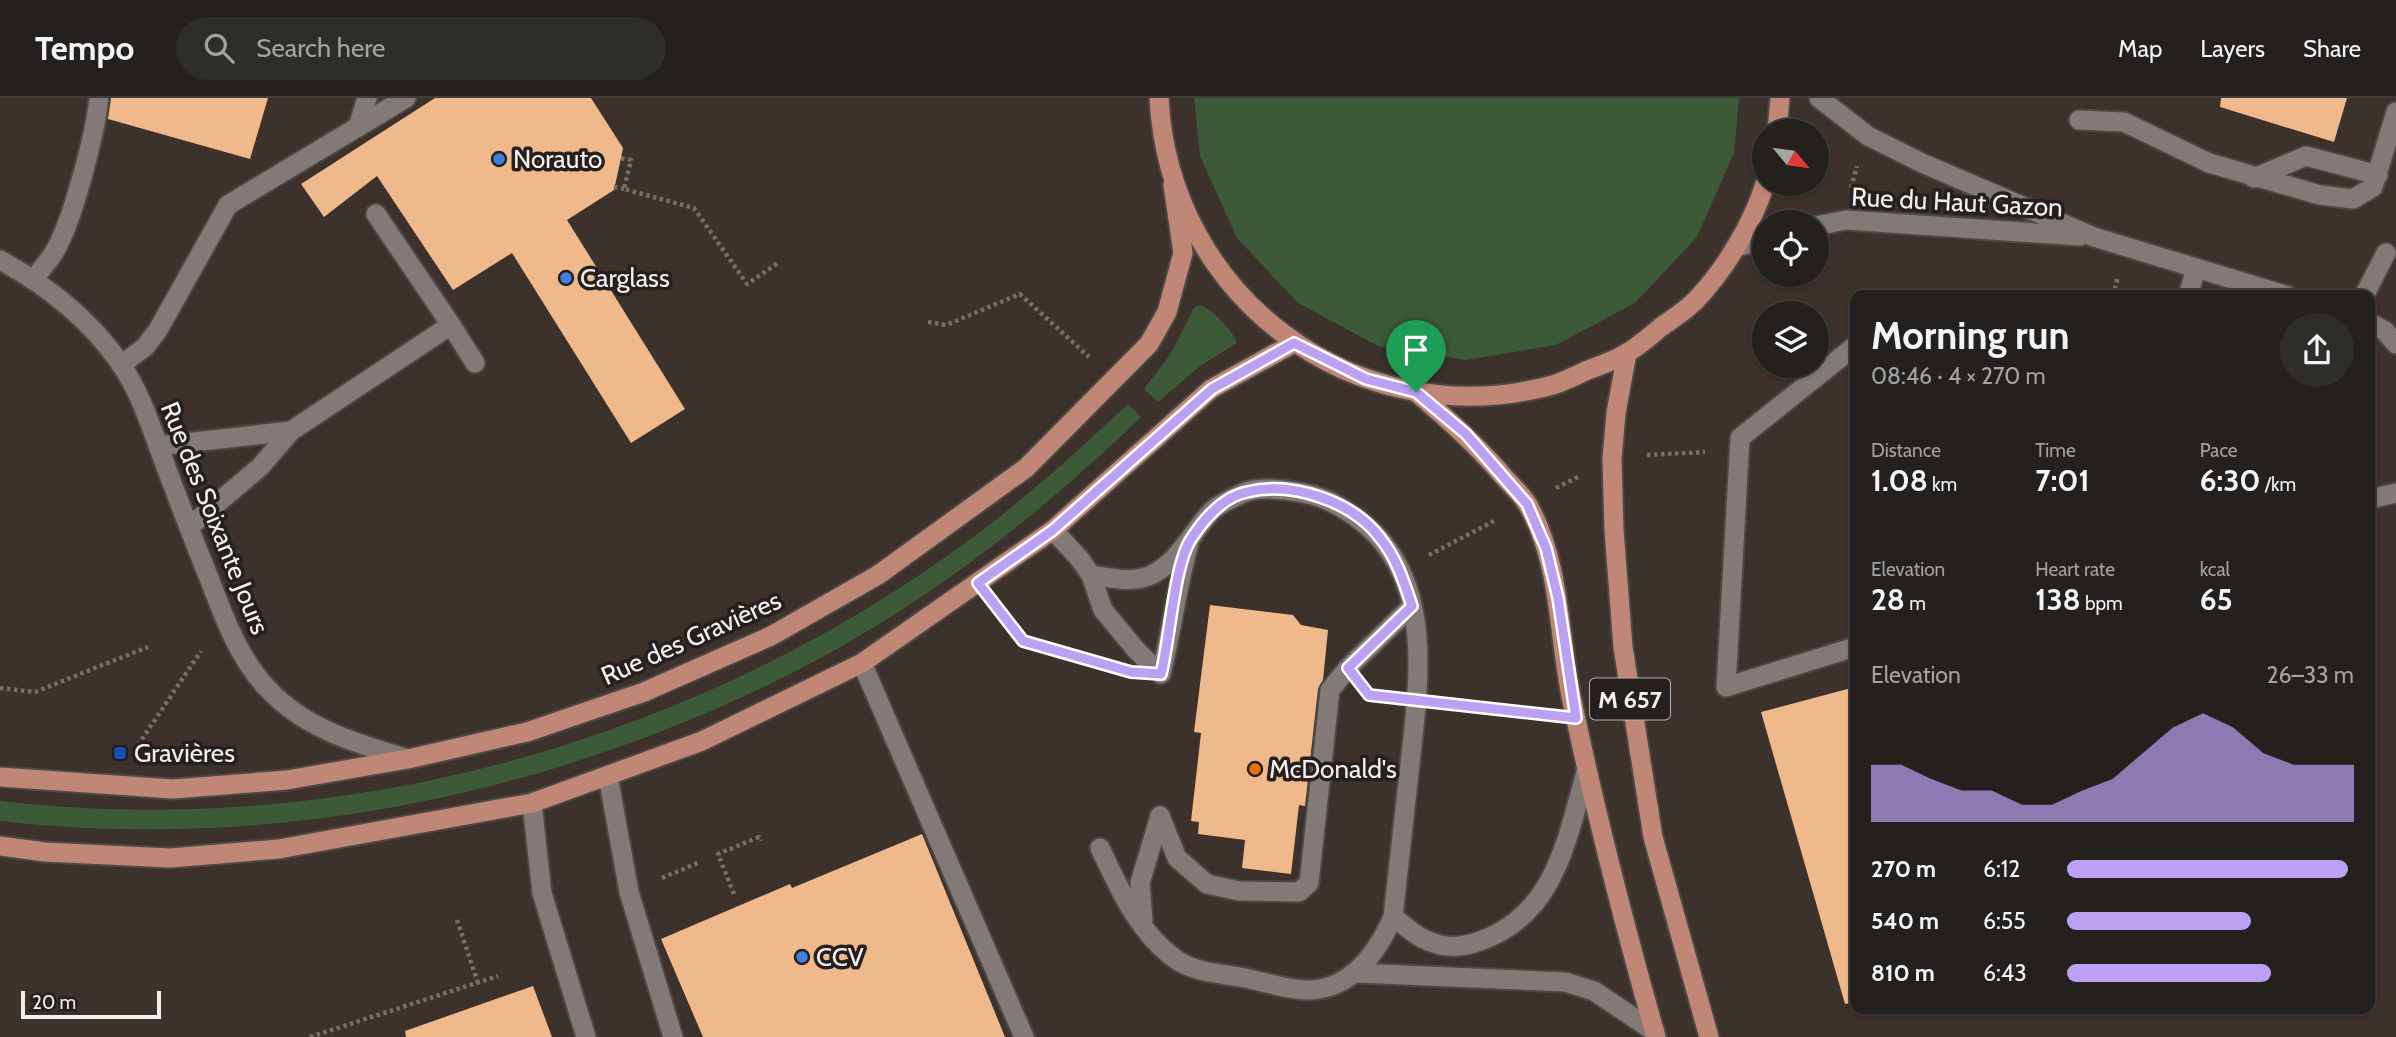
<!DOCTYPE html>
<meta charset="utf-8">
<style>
body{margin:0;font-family:Cabin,sans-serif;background:#2f2d2a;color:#f1f3f6;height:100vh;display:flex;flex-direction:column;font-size:26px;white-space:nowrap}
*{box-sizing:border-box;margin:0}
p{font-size:23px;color:#a3a3a4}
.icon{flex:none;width:38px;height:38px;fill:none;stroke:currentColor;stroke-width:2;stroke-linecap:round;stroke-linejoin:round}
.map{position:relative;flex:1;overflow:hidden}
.side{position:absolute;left:1850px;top:192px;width:525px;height:724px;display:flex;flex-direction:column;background:#23201d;border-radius:14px;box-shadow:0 2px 5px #0004,0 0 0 2px #403e3b}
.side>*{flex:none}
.needle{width:46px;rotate:119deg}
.controls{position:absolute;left:1752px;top:21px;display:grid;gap:14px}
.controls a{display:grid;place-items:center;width:77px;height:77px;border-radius:50%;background:#23201d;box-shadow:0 2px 5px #0004,0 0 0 2px #403e3b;font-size:35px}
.scale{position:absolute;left:21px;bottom:18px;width:140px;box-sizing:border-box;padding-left:7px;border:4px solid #f3efee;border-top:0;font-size:19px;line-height:24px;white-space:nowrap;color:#f3efee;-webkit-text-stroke:5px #25201e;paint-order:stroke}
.pin{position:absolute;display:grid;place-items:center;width:60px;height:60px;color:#fff;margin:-72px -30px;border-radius:50% 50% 50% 0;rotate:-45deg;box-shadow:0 0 7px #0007}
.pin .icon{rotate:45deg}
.round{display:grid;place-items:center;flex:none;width:74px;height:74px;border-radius:37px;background:#2f2d2a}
.headline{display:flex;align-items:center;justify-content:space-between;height:119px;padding:0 21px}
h1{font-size:38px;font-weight:800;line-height:52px}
.metrics{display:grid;grid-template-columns:repeat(3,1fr);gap:10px;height:119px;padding:7px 21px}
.metrics div{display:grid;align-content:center}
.metrics b{font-size:30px;font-weight:800}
.metrics small{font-size:19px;font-weight:400}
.metrics p{font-size:19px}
.chart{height:196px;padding:14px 21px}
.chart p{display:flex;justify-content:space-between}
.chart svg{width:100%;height:126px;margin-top:7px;fill:#bca0f2;opacity:.7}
ul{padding:0 21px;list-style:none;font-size:23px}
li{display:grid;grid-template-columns:112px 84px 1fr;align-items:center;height:52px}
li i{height:18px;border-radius:9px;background:#bca0f2}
header{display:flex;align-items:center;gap:42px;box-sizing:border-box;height:98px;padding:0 35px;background:#23201d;border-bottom:2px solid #403e3b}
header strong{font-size:33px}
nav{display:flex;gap:38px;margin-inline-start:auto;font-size:24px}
.search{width:490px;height:63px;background:#2f2d2a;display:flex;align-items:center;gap:18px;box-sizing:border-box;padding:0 24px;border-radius:38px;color:#a3a3a4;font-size:26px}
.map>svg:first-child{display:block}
.built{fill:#3c312b;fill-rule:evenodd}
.green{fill:#3d5a38}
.building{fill:#f0b98b}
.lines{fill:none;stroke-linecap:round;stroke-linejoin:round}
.service-casing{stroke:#4c4845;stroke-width:23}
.minor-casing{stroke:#4c4845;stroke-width:23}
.primary-casing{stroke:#4c4845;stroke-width:23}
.path{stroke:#746f6d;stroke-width:4.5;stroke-dasharray:3.5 3.5;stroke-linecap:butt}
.service{stroke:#817a77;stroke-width:19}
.minor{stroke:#817a77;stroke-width:19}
.primary{stroke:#c18776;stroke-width:19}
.route-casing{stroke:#fff;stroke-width:14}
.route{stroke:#bca0f2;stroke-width:9}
.shop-dot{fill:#3f7fe0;stroke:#25201e;stroke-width:2.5}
.transit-dot{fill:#1a4fb4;stroke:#25201e;stroke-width:2.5}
.food-dot{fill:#e8710a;stroke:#25201e;stroke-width:2.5}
.labels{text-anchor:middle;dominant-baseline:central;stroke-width:7;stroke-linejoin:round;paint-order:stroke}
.shield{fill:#25201e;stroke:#b5b1b0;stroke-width:2}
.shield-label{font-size:24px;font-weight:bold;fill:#f3efee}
.poi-label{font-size:26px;fill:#f3efee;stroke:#25201e;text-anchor:start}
.street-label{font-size:26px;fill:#f3efee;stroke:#25201e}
</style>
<header>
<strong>Tempo</strong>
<div class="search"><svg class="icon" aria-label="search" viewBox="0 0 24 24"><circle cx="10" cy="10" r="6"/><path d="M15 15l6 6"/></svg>Search here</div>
<nav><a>Map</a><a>Layers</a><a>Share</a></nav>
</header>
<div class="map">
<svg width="2396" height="939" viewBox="0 0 2396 939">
<rect width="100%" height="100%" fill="#2f2a27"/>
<path class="built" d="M0,0H2396V939H0ZM1764,33H1816V86H1764ZM1764,124H1816V177H1764ZM1855,198H2370V912H1855ZM1764,215H1816V268H1764Z"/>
<g class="green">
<path d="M1194,0H1739L1734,55L1697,139L1635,205L1556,247L1466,262L1378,248L1298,205L1237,140L1200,58Z"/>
<path d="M1199,207C1212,210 1233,233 1237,245L1200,268L1158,304L1144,291L1170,257L1194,210Z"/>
<path d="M1128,306L1141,319C1043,414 935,499 815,563C568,694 279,755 0,723V703C341,743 697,644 972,440C1027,399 1078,353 1128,306Z"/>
</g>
<g class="building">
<path d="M111,0H268L250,61L108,21Z"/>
<path d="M435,0H591L623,50L621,60L614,92L567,122L685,311L631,345L512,155L453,192L377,78L324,119L301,86Z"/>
<path d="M2221,0H2347L2334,44L2220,9Z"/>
<path d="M1210,507L1293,517L1301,527L1328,532L1323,582L1318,591L1305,708L1299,707L1291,776L1242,770L1245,742L1198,736L1199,724L1191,723L1201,635L1194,634Z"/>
<path d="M1855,589V904L1845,906L1761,614Z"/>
<path d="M922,736L1005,939H703L661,841L790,786L792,790Z"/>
<path d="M533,888L552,939H406L405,933Z"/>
</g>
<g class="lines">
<g class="service-casing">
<g id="service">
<path d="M2079,22L2124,24L2209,65L2320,97L2353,101L2373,89L2396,14"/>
<path d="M358,29L367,0"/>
<path d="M2254,80L2306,58L2378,77"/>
<path d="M376,116L451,227"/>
<path d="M33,182C39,174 47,165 53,156C72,127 95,36 99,0"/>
<path d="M2188,198L2196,170"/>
<path d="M2364,198L2386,155"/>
<path d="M1855,248L1740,340L1726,589L1855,549"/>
<path d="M121,267L145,249L158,232L228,107L406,0"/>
<path d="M158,348L291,333"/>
<path d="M2370,401L2396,395"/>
<path d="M189,429L260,369L291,333L451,227L475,265"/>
<path d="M1053,432L1079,460L1091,477L1103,512L1137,553L1161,576C1172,532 1177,488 1189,445"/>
<path d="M1091,477C1110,480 1135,486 1153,476C1179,463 1192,434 1211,414C1218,406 1233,400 1243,395C1263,386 1311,394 1331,404C1437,457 1421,567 1410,666C1404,717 1399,768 1393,819C1377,855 1352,891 1309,892C1287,892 1262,883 1240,879C1218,875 1192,874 1174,860C1138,834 1118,788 1100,750"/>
<path d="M862,565L1024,939"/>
<path d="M608,678L629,794L673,939"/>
<path d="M532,705L542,795L586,939"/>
<path d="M1160,718L1177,760L1207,786L1239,793L1299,794L1309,785L1330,592L1348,570L1412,508"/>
<path d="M1393,819C1403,826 1413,836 1424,841C1444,851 1461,850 1480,843C1555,817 1567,741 1586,674"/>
<path d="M1143,822L1140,785L1160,718"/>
<path d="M1357,875L1565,884L1594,893L1655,934"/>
</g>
</g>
<g class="minor-casing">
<g id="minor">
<path d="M1819,0L1868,38L1922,65L2094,139L2288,198"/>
<path d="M1816,128L1846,122L2080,138"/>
<path d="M1736,149L1764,142"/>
<path d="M0,162C46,187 90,222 120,265C140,293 151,329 163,361C178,401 193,441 209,480C224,519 239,561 268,591C305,631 358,646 408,661"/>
<path d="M2370,225L2385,233L2396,246"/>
</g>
</g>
<g class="primary-casing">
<g id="primary">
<path d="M1159,0C1169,198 1355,338 1549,288C1562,285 1576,277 1588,272C1601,267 1616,262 1627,255C1639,248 1650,238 1661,229C1672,221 1685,213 1695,203C1725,172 1752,127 1765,86"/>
<path d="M1777,33L1780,0"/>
<path d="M1627,255L1616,315L1612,361L1614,432L1623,549L1653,739L1709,939"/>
<path d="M1416,294C1448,321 1477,347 1504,379C1512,388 1522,397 1528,407C1561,466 1558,534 1571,598C1595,713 1624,826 1656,939"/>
<path d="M0,679L173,691L287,682L408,661L527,634L644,594L771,538L878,477L1026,370L1149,246L1167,214L1183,155L1173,87"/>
<path d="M0,748L45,754L170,760L279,751L532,705L702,643L862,565L1053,432L1211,291L1294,245"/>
</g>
</g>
<g class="path">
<path d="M621,60L631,62L624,91L694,110L747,186L778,165"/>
<path d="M614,89L624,91"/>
<path d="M1851,90L1857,68"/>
<path d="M2113,198L2118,179"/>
<path d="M928,224L946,227L1020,196L1089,259"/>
<path d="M1647,357L1705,354"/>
<path d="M1556,390L1580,378"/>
<path d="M1429,457L1496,422"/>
<path d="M998,511L1023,543L1103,566"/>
<path d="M0,590L35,594L148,549"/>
<path d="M1448,605L1540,616"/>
<path d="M134,653L201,553"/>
<path d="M662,780L700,764"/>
<path d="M734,796L718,756L759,739L761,743"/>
<path d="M457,822L478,885"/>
<path d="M310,939L498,878"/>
</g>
<use href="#service" class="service"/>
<use href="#minor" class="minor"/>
<use href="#primary" class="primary"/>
</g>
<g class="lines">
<g class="route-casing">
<path id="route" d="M1294,245L1366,281L1416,294L1466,336L1527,406L1546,450L1558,500L1576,620L1369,597L1348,570L1412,508C1404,484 1397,461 1381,441C1353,403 1292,383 1247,394C1222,399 1204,421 1191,441C1174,467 1170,541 1161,576L1131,574L1023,543L978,485L1053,432L1212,291Z"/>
</g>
<use href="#route" class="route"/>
</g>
<g class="shop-dot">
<circle cx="499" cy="61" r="7"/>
<circle cx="566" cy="180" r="7"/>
<circle cx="802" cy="859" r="7"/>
</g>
<rect class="transit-dot" x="113" y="648" width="14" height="14" rx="3.5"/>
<circle class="food-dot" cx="1255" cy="671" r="7"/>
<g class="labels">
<rect class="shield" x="1590" y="580.5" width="80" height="41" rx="5"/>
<g class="shield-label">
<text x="1630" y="601">M 657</text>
</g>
<g class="poi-label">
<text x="513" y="61">Norauto</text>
<text x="580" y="180">Carglass</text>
<text x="134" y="655">Gravières</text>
<text x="1269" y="671">McDonald's</text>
<text x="816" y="859">CCV</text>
</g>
<g class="street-label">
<text transform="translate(1957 104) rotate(3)">Rue du Haut Gazon</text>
<text transform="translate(215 420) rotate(68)">Rue des Soixante Jours</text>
<text transform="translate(691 540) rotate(-24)">Rue des Gravières</text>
</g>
</g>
</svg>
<div class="controls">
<a><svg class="needle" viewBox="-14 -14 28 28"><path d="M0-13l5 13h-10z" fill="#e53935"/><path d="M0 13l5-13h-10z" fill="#a3a3a4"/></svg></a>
<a><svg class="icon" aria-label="locate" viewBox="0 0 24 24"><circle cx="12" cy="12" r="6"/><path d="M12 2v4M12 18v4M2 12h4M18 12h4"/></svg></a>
<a><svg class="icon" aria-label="layers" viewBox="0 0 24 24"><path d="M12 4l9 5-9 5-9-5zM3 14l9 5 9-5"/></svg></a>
</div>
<div class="scale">20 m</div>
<div class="pin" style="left:1416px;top:294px;background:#1e9e55"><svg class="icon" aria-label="arrive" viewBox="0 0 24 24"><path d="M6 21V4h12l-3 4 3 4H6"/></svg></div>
<section class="side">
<div class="headline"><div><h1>Morning run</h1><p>08:46 · 4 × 270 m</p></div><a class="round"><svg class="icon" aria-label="share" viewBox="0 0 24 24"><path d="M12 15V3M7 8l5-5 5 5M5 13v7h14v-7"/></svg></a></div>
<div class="metrics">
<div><p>Distance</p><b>1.08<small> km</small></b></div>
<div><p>Time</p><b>7:01</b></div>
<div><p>Pace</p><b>6:30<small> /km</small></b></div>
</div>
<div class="metrics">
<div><p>Elevation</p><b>28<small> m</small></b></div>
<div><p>Heart rate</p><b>138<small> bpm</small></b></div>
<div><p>kcal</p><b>65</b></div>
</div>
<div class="chart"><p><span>Elevation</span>26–33 m</p>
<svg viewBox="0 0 160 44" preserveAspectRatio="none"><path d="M0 44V24L10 24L20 29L30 33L40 33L50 38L60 38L70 33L80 29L90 20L100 11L110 6L120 11L130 20L140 24L150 24L160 24V44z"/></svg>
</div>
<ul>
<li><b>270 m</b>6:12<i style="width:98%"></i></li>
<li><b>540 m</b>6:55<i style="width:64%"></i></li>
<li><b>810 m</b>6:43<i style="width:71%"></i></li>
</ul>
</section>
</div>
